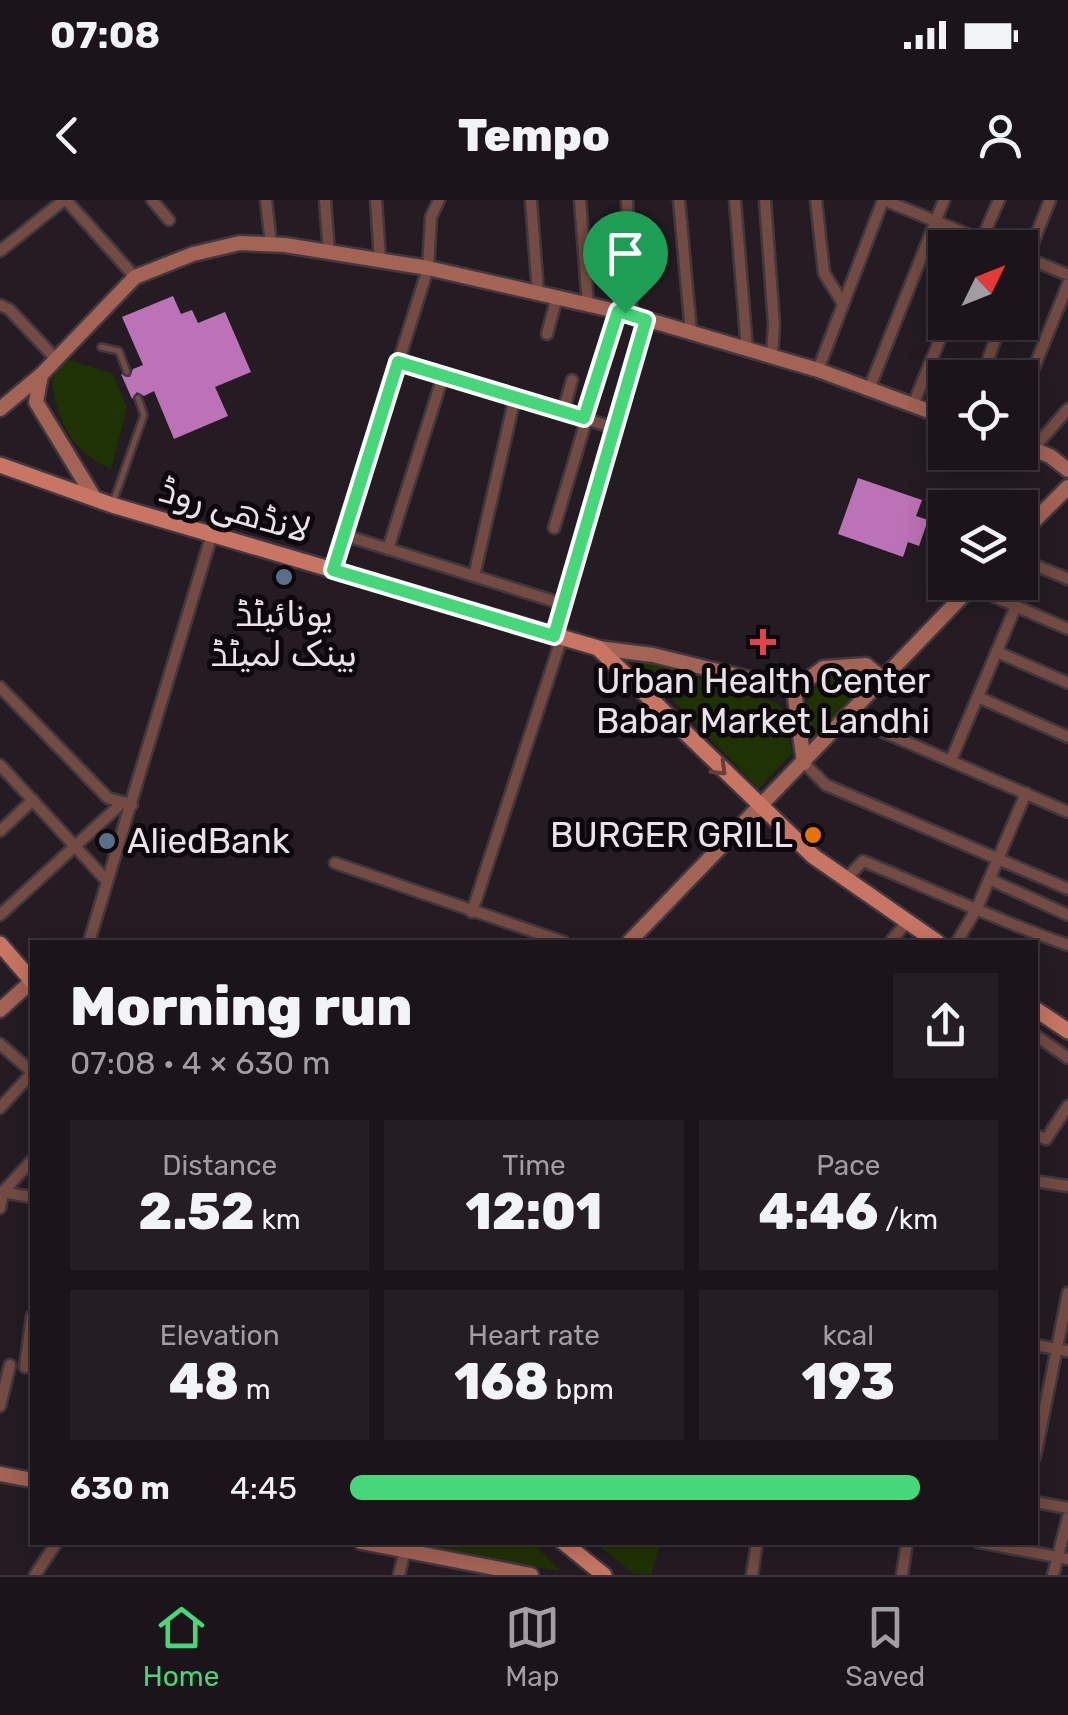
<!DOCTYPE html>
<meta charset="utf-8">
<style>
body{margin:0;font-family:Rubik,Cairo,sans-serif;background:#241d23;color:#f1f3f6;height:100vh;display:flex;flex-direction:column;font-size:38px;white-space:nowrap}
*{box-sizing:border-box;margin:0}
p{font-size:32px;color:#a09ea2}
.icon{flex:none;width:55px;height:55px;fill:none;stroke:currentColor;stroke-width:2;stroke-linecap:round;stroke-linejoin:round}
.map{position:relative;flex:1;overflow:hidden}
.drawer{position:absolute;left:30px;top:740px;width:1008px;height:605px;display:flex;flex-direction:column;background:#1b141a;border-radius:0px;box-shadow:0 5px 25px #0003,0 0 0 2px #393339}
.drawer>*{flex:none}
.needle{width:65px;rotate:47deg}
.buttons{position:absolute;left:928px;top:30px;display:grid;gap:20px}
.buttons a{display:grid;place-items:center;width:110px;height:110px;border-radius:0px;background:#1b141a;box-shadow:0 5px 25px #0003,0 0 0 2px #393339;font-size:50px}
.pin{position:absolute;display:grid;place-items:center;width:85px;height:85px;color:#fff;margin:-102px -42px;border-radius:50% 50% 50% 0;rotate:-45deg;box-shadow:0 0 10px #0007}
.pin .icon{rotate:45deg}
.round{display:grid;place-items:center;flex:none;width:105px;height:105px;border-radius:0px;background:#241d23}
.summary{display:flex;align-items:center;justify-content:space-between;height:170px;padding:0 40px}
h1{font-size:55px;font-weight:800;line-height:75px}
.metrics{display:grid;grid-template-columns:repeat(3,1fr);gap:15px;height:170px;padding:10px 40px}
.metrics div{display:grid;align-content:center;border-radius:0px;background:#241d23;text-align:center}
.metrics b{font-size:50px;font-weight:800}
.metrics small{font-size:28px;font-weight:400}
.metrics p{font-size:28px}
ul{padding:0 40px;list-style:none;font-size:32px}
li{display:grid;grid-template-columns:160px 120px 1fr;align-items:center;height:75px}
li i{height:25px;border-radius:12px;background:#46d779}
.status{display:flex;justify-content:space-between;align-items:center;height:70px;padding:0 50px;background:#1b141a;direction:ltr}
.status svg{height:28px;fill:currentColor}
header{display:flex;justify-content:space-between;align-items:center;height:130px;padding:0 40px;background:#1b141a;font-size:45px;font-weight:800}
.tab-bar{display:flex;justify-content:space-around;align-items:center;height:140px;border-top:2px solid #393339;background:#1b141a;font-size:28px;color:#a09ea2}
.tab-bar a{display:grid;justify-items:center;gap:5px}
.tab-bar .active{color:#46d779}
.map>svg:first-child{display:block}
.green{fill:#1f3203}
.building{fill:#bc72b6}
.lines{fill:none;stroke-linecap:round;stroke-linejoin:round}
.lane-casing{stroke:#40373f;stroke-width:10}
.street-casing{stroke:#40373f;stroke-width:15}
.secondary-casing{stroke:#40373f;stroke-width:19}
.primary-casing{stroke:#40373f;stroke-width:20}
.lane{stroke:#734b42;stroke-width:5}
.street{stroke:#734b42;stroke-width:10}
.secondary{stroke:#a36355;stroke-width:14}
.primary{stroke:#c87563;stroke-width:15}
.oneway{stroke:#6a3e36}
.route-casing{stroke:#fff;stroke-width:20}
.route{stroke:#46d779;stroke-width:12}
.service-dot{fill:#5c6f8a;stroke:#0b070a;stroke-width:4}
.health-dot{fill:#e0444e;stroke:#0b070a;stroke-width:4}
.food-dot{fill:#e8710a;stroke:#0b070a;stroke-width:4}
.labels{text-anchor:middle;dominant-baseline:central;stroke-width:10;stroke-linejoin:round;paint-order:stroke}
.street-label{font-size:35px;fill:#e9e3e8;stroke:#0b070a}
.poi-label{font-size:35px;fill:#e9e3e8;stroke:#0b070a}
</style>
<div class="status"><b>07:08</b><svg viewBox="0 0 49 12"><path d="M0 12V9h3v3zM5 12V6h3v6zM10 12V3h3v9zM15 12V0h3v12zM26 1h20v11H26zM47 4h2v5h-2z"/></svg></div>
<header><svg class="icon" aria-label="back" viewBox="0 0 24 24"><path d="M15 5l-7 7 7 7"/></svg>Tempo<svg class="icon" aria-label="person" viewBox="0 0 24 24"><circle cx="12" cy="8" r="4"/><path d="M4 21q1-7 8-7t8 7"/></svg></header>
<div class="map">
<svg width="1068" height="1375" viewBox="0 0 1068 1375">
<rect width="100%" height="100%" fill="#241b23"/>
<g class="green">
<path d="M66,159L113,174L127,208L111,269C73,253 55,220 52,179Z"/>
<path d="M631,457L776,502L785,513L792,553L759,589Z"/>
<path d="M841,472L854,497L813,539C795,511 808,480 841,472Z"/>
<path d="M417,1342L533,1343L560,1371L416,1345Z"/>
<path d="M596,1343H660L651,1375L634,1374Z"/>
</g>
<g class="building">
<path d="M173,96L181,114L192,110L198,123L225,112L251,172L215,187L228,216L174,239L154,191L144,196L137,192L132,199L121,174L130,177L133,169L143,165L122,117Z"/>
<path d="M858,278L922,300L916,316L928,320L919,346L908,342L903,357L838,334Z"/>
</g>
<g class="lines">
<g class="lane-casing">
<g id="lane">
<path d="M101,147L119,151L127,172"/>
<path d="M113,302L144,215L138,198"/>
</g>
</g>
<g class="street-casing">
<g id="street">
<path d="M66,0L135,77"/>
<path d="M152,0L169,20"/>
<path d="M266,0L271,44"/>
<path d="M325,0L329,52"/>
<path d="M376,0L380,60"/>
<path d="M531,0L538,93"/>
<path d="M580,0L588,105"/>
<path d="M627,0L632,115"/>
<path d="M679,0L691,132"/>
<path d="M735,0L747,149"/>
<path d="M765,0L774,125L772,156"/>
<path d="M816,0L824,73L842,102"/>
<path d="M884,0L1001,48"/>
<path d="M978,48L999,0"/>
<path d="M0,51L64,0"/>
<path d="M1020,55L1068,75"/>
<path d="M1020,76L1050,0"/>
<path d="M0,105L9,109L56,159"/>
<path d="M547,134L557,97"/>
<path d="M399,162L615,228"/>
<path d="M818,170L883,0"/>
<path d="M981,178L1002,122"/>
<path d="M869,189L944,0"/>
<path d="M1020,202L1068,84"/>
<path d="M913,205L947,122"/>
<path d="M563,212L572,180"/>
<path d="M1033,249L1068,209"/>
<path d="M554,328L619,111"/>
<path d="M344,335L563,404"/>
<path d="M388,349L443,176"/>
<path d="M1020,354L1030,363L1068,379"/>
<path d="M333,370L428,68L431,17L439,0"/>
<path d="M474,376L515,197"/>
<path d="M978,382L995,397L1068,429"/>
<path d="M554,435L646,119"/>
<path d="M997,452L1068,483"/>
<path d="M0,487L108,598L132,605"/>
<path d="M978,497L1068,537"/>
<path d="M849,517L1068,612"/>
<path d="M951,560L1016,406"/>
<path d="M804,563L826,585L1068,689"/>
<path d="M0,565L107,681"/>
<path d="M0,631L33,600"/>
<path d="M335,663L564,742"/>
<path d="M846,679L863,661C931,689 998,721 1068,745"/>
<path d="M989,679L1068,715"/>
<path d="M472,712L562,437"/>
<path d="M0,715L123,602"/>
<path d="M89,742L212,334"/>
<path d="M890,742L907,722"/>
<path d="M957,742L977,708L1026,593"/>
<path d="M1035,835L1068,858"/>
<path d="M0,844L32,872"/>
<path d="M0,908L32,873"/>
<path d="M1035,935L1046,939L1068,906"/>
<path d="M1035,981L1068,986"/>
<path d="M1,992L32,997"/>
<path d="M0,1008L3,992L32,960"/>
<path d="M1035,1145L1068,1151"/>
<path d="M25,1167L32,1116"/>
<path d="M0,1206L10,1165"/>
<path d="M1035,1257L1068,1093"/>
<path d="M1035,1302L1068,1308"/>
<path d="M978,1342L1068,1359"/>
<path d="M35,1375L57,1342"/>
<path d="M399,1375L407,1342"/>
<path d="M752,1375L757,1342"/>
<path d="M902,1375L907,1342"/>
<path d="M1053,1375L1068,1317"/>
</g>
</g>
<g class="secondary-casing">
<g id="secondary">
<path d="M41,175L36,202L95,299"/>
<path d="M0,209L41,175L135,77L193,54L240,43L285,45L428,68L625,113L818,170L945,217"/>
<path d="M1020,244L1050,256L1068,270"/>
<path d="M1020,335L1068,287"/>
<path d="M598,448L653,455L794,490L823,468L866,465L884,480"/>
<path d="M794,490L804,563"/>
<path d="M629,742L976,382"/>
<path d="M0,810L32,781"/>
<path d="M0,1274L32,1280"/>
<path d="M361,1342L531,1375"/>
</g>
</g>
<g class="primary-casing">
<g id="primary">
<path d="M0,265L112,305L598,448L813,656L937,742"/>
<path d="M0,744L32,781"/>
<path d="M1035,809L1068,831"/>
<path d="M563,1342L604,1375"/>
</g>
</g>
<use href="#lane" class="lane"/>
<use href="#street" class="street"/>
<use href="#secondary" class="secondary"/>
<use href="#primary" class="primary"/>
</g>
<defs><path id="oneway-chevron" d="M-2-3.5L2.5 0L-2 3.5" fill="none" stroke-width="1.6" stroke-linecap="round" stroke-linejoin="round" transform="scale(2.5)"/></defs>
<use class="oneway" href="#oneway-chevron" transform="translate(720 569) rotate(45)"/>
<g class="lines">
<g class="route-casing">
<path id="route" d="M618,111L646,120L554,436L333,370L398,162L584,218Z"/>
</g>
<use href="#route" class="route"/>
</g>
<g class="service-dot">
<circle cx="284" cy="377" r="10"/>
<circle cx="107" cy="641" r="10"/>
</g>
<path class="health-dot" d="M758 427h10v10h10v10h-10v10h-10v-10h-10v-10h10z"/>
<circle class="food-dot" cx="813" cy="635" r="10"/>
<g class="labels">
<g class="street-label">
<text transform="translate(235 310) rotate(16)">لانڈھی روڈ</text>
</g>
<g class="poi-label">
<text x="284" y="414">یونائیٹڈ<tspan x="284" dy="40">بینک لمیٹڈ</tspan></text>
<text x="763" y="481">Urban Health Center<tspan x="763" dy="40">Babar Market Landhi</tspan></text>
<text x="793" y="635" text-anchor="end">BURGER GRILL</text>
<text x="127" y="641" text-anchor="start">AliedBank</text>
</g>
</g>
</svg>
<div class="buttons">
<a><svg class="needle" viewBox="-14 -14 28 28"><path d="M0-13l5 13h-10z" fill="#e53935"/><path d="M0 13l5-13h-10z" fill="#a09ea2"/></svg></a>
<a><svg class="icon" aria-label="locate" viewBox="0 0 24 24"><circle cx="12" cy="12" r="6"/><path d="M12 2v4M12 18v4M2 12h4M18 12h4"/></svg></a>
<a><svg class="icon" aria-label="layers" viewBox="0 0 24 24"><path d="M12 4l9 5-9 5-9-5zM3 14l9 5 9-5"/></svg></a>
</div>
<div class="pin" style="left:625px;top:113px;background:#1e9e55"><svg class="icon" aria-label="arrive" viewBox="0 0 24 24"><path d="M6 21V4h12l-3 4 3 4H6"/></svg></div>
<section class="drawer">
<div class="summary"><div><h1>Morning run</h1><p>07:08 · 4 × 630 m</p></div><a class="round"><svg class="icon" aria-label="share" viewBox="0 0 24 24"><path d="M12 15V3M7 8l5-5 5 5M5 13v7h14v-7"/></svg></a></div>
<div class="metrics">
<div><p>Distance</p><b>2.52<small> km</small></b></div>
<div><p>Time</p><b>12:01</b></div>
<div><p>Pace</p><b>4:46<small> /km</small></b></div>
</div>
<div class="metrics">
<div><p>Elevation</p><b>48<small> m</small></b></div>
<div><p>Heart rate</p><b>168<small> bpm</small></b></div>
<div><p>kcal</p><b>193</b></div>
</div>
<ul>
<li><b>630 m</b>4:45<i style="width:88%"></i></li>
</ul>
</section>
</div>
<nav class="tab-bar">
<a class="active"><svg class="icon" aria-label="home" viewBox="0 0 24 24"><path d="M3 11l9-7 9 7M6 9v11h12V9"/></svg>Home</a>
<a><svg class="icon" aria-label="map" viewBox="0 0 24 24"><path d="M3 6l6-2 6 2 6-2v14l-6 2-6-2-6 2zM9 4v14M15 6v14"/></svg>Map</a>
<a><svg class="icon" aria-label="saved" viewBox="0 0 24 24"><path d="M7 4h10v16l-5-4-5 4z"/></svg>Saved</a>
</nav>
